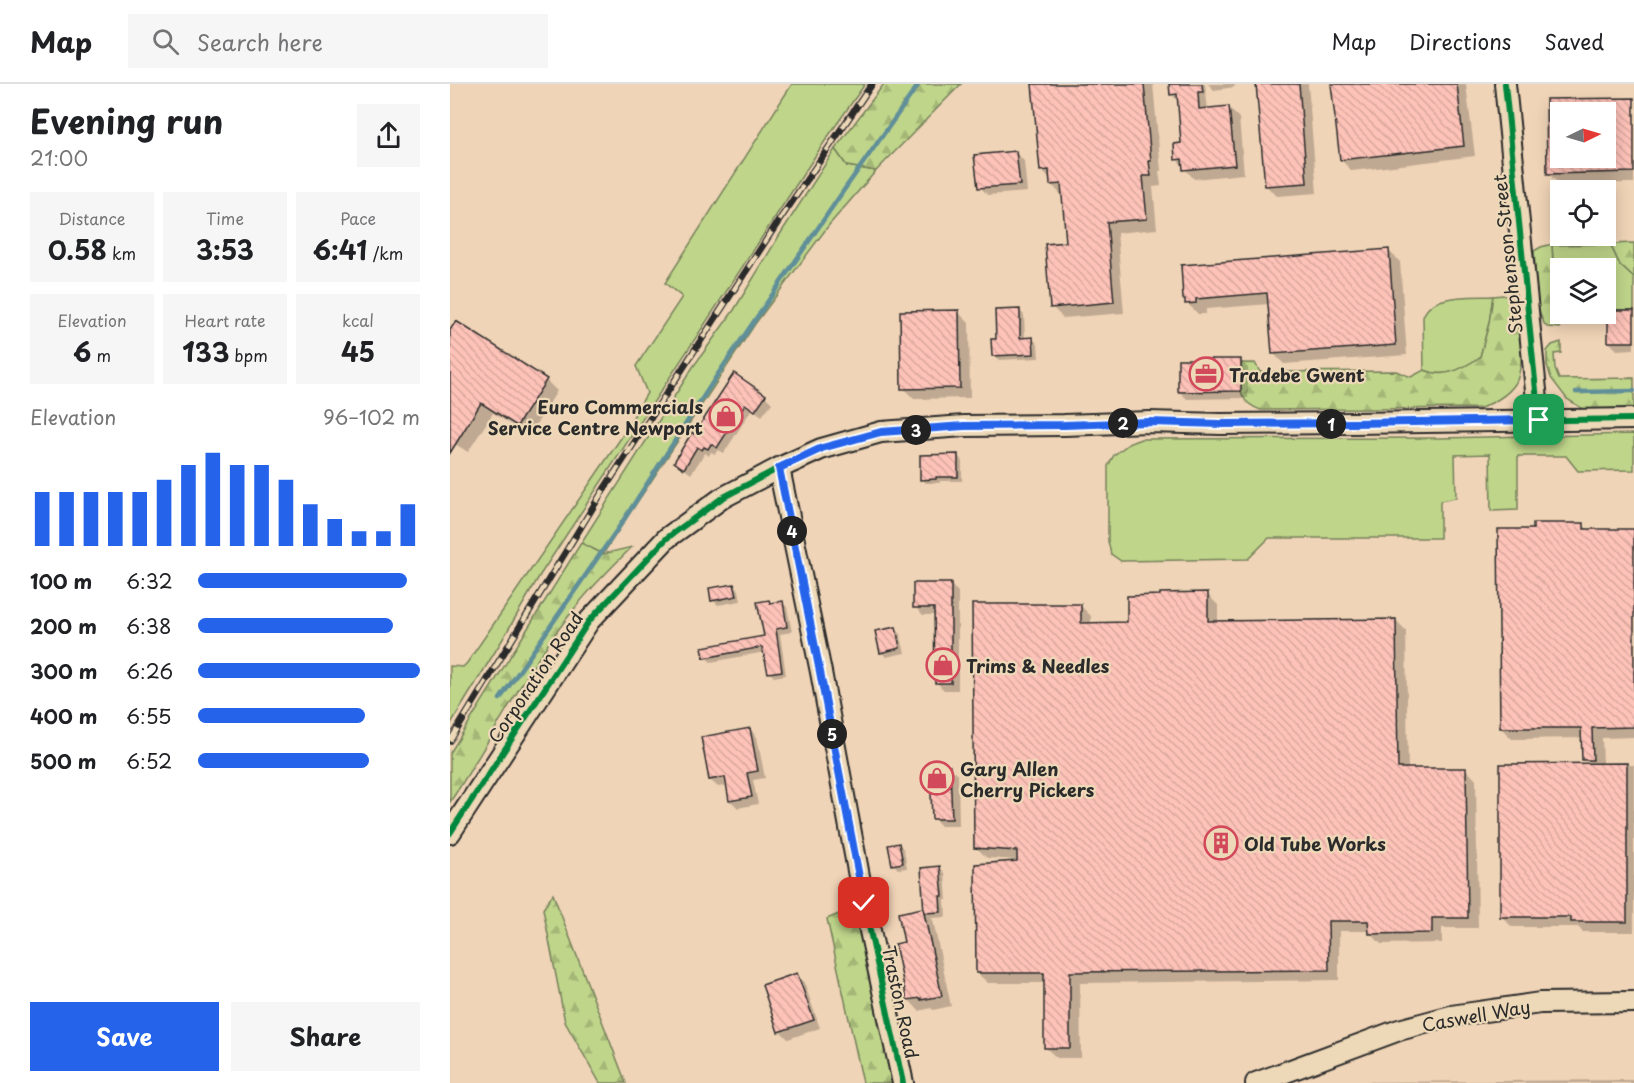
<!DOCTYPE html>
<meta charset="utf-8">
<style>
body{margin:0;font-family:"Playpen Sans",sans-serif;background:#f6f6f6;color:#202124;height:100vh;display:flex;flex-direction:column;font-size:22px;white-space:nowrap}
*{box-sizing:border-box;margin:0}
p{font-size:20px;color:#757577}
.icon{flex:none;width:33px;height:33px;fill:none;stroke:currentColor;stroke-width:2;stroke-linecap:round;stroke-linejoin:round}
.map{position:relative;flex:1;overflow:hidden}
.details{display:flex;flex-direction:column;background:#fff;width:450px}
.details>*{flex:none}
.needle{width:39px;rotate:85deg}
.fabs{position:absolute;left:1100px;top:18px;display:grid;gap:12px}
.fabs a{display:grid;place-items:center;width:66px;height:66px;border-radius:0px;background:#fff;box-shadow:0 3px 15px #0003;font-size:30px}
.pin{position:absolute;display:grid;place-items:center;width:51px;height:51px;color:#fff;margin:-26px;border-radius:12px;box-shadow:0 3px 9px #0006}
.km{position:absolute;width:30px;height:30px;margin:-15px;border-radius:50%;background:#222;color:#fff;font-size:16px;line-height:30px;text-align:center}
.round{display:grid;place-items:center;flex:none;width:63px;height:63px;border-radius:0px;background:#f6f6f6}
.head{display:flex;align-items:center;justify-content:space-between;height:102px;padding:0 30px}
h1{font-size:33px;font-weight:700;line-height:45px}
.figures{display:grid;grid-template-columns:repeat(3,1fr);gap:9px;height:102px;padding:6px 30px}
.figures div{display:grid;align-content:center;border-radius:0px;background:#f6f6f6;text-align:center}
.figures b{font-size:26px;font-weight:700}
.figures small{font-size:16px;font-weight:400}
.figures p{font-size:16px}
.chart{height:168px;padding:12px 30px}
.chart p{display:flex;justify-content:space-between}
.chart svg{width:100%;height:108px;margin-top:6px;stroke:#2563eb;stroke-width:6}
.action{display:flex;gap:12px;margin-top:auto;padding:12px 30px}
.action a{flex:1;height:69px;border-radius:0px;background:#2563eb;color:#fff;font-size:24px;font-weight:700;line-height:69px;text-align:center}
.action a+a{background:#f6f6f6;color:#202124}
ul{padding:0 30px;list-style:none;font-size:20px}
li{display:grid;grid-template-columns:96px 72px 1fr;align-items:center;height:45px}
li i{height:15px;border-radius:8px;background:#2563eb}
header{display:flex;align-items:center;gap:36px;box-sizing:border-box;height:84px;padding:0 30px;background:#fff;border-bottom:2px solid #e0e0e0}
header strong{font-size:28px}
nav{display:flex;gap:33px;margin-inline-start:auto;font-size:21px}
.search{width:420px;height:54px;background:#f6f6f6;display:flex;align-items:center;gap:15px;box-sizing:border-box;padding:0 21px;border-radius:0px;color:#757577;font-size:22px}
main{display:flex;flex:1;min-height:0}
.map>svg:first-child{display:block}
.green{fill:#bfd58a;stroke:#75805a;stroke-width:1.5}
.forest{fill:url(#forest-firs);stroke:#75805a;stroke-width:1.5}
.shadow{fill:#0003;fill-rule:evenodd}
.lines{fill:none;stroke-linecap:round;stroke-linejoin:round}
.stream{stroke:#608f99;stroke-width:4.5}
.building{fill:url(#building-back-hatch);stroke:#2b2b2b;stroke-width:1.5;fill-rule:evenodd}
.minor-casing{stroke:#2b2b2b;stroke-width:24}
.minor{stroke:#edd8b7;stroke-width:20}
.rail-casing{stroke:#2b2b2b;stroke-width:7}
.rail{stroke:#edd8b7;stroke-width:4.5;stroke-dasharray:14;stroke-linecap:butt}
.cycleway-casing{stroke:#edd8b7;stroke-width:10}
.cycleway{stroke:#00873e;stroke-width:6}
.route-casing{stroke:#fff;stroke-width:12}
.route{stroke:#2563eb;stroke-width:8}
.labels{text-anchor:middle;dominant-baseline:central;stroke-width:4.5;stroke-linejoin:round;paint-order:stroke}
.street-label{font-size:18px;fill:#2b2b2b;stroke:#edd8b7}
.poi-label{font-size:18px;font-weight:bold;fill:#2b2b2b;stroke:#edd8b7;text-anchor:start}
</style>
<header>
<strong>Map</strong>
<div class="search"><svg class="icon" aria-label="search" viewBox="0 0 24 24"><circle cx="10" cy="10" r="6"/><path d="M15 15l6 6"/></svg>Search here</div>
<nav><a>Map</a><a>Directions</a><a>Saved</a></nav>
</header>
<main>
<section class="details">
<div class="head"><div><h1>Evening run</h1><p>21:00</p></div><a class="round"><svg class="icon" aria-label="share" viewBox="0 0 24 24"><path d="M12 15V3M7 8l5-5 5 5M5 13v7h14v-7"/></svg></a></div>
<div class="figures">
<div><p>Distance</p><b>0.58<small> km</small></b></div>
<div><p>Time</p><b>3:53</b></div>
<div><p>Pace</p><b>6:41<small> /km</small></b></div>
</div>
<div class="figures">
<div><p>Elevation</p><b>6<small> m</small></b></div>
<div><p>Heart rate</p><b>133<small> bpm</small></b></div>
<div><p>kcal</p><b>45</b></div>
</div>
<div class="chart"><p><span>Elevation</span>96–102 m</p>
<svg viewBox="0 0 160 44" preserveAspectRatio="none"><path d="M5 44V22M15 44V22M25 44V22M35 44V22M45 44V22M55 44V17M65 44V11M75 44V6M85 44V11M95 44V11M105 44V17M115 44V27M125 44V33M135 44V38M145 44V38M155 44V27"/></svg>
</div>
<ul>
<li><b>100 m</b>6:32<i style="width:94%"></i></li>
<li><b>200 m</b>6:38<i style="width:88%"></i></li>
<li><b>300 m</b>6:26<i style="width:100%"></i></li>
<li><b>400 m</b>6:55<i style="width:75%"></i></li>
<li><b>500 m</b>6:52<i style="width:77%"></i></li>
</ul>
<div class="action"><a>Save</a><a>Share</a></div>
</section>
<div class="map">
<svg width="1184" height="999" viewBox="0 0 1184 999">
<defs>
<pattern id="forest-firs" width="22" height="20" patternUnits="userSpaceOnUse" patternTransform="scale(1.5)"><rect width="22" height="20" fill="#bfd58a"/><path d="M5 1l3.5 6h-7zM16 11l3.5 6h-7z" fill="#a4b777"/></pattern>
<pattern id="building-back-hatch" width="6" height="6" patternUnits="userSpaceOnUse" patternTransform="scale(1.5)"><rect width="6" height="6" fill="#fdc2b8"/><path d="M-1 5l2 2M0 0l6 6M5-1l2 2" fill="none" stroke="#d9a79e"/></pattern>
</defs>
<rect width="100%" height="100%" fill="#f0d4b7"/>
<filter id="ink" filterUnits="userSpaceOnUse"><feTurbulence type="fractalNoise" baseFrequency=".0167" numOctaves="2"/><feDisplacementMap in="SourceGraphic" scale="12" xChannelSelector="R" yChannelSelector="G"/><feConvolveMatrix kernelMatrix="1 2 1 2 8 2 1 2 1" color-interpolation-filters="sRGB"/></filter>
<g filter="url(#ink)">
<g class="green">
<path d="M342,0H415L377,54L90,491L51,558L0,641V582L13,583L17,579L171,354L197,309L186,282L232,213L215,199Z"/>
<path d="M385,65L397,82L426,87L379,141L305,240L153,470L131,459L243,283L284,226L329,152Z"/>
<path d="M1160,160L1170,181L1184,194V226H1155V184H1110V226L1105,212L1102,161Z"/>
<path d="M1043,212L1039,239L1030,273C1012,285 995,295 974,286L973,233C981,209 1022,213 1043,212Z"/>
<path d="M1184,350V386L1128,387L1116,372H1068V426L1041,427L1040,370L1005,371L1006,414L990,417V454H819L798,475L671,477L661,470L658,457V382L664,371L680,359L691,355L990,354Z"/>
</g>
<g class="forest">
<path d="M434,0H511L426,87L397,82L385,65Z"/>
<path d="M1184,159V194L1170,181L1160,160Z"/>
<path d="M1098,161H1102L1105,212L1110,226V244L1097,243C1084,231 1086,186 1084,167L1091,163Z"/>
<path d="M1053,211C1056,213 1060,213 1062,215C1076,225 1074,287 1065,300C1057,312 1044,318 1031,324L811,326C785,317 791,302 791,279H805L810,288L946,287L961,293L974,286C995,295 1012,285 1030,273L1039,239L1043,212Z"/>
<path d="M1111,258V269L1104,270L1105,285L1109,295L1184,294V324L1133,325L1117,315L1101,294L1097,281V267L1102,261Z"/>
<path d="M131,459L153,470L182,463C162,483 142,502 125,524C76,584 43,654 0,718V669Z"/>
<path d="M103,810L176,999H150L115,938L93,825Z"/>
<path d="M414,819L453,999H413L377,835Z"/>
</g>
<g class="shadow">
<path d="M583,0H703L711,87H709L711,102L703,103L707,145L667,149L674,229L613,234L602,223L618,159L612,112L602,101L601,96L592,87Z"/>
<path d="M720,0H755L758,26L779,24L789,34L794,90L744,95L735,85L734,83L726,75L733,61L729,18L721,10Z"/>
<path d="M758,0H784L785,3L764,6Z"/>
<path d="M808,0H858L867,109L827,112L816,102Z"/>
<path d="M883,0H1016L1025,72L902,87L891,76Z"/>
<path d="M1184,16V99L1109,100L1098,89L1097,17ZM1110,28H1155V74H1110Z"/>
<path d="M566,69L574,77L577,108L538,111L530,103Z"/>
<path d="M939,167L950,178L957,271L834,280L823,269L820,220L756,225V230H748L737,219L735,215Z"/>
<path d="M569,226L574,231L575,255H583L588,260L589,274L549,276L543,271L547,257Z"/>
<path d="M508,228L519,239L520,314L464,315L453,304Z"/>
<path d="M1184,228V265L1167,266L1159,258Z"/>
<path d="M0,249L96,296L107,307L79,352L43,329L18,368L0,357Z"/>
<path d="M790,276L798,284V314L737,315L729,307Z"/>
<path d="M284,291L315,312L322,319L312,332L302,325L274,369L268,366L265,370L261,368L259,372L255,369L241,390L225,378L245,352Z"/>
<path d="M507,371L512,376V397H490V399H476L472,395Z"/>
<path d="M1133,440L1139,447L1184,446V653L1152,654L1153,681H1184V848H1133L1128,843H1062L1052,833L1139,681L1134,675L1133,654L1062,655L1051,644L1085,447Z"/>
<path d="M500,500L508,508V606H494L486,598V531H473L465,523Z"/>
<path d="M284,501L289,506L291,517L268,521L263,516Z"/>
<path d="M757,510L768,521V538L946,536L956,547L958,686L1016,685L1026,696L1028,844H992V859L931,860L920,849V847H889V896L630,899L631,974H607L596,964L595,899H538L527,889L567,776L537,774L526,763L630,521L641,532V540H678Z"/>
<path d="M332,519L337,523L342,548L330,550L336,591L324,593L319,588L315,568L261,578L256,574L316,553Z"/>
<path d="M445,544L450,549L455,569L436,573L431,568Z"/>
<path d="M300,645L307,653L315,694L303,696L308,720L288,724L281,717L278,701L268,703L260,696Z"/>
<path d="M500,683L508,691L509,742H491L483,734Z"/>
<path d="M449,760L454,766L457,784L448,785L443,780Z"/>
<path d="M490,784L495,789L497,816H495L496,833L481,834L483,836L501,922L483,926L481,924L469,927L459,916L456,859L472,825L476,829Z"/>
<path d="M346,890L354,898L370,944L338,955L330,947Z"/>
<path d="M1184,996V999H896V998Z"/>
</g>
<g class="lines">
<g class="stream">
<path d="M1126,308L1184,307"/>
<path d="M50,615L171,440L268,290L394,106L469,0"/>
</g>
</g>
<g class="building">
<path d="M582,0H694L701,77H699L701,92H693L697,135L657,138L664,218L600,224L595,160L616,158L611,100L600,101L599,86L590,87Z"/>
<path d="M719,0H752L753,8H748L749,25L779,22L785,81L733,86L732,75L725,76L724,60L731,59L727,10L720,11Z"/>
<path d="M806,0H849L857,99L815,102Z"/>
<path d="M881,0H1007L1014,62L890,76Z"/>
<path d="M1184,14V88L1097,90L1096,15ZM1110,28H1155V74H1110Z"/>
<path d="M566,67L570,101L528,104L524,71Z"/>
<path d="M939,165L946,261L822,270L817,209L746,215V219L735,220V215H733L731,181Z"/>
<path d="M570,225V254L583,253L584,270L542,272L541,255H546L545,226Z"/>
<path d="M509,226L510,304L451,305L450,227Z"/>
<rect x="1158" y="226" width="26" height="32"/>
<path d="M6,237L97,295L67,342L31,319L0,369V246Z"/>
<path d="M728,275H791V307L728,308Z"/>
<path d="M284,289L316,311L305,327L295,320L267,364L261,360L258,365L254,363L252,366L247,363L234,385L224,378L242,348L244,350Z"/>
<path d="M508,370V393H486V395L470,396V371Z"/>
<path d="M1083,439H1134V445H1184V643L1142,644L1143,676H1132L1131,644H1050L1048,445H1083Z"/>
<path d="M463,499H501V599H485L484,524H463Z"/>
<path d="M284,500L287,512L261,517L259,504Z"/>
<path d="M758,508V537L946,535L948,684H1016L1018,834H982V849L919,850L918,837H878L879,886L620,888V964H594V889H526L525,780L567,777V767L524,764L522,520H631V539L677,538V512L710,511V509Z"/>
<path d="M319,516L320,519L333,517L337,543L326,545L332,587L318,589L312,563L254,574L252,563L314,552L307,518Z"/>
<path d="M446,543L450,564L430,569L425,547Z"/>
<path d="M300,644L308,687L297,689L302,713L279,717L275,693L259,696L251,653Z"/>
<path d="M1177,679V838H1121V833H1050V680Z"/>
<path d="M480,682H500L502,735H482Z"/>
<path d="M449,759L453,779L442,781L438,761Z"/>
<path d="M490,782L493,812H490L491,828L474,829L471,784Z"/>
<path d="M473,824L492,912L471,916V914L457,916L445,860L454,858L448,829Z"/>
<path d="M347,889L364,936L328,948L312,901Z"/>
</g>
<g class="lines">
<g class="minor-casing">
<g id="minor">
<path d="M1055,0L1089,336"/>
<path d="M329,384L371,588L414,819L453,999"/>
<path d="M0,749L139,537L217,454L272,414L329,384L371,365L431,348L514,342L614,341L699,338L771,340L904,339L1184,335"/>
<path d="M806,999L949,946L1001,932L1090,919L1184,918"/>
</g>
</g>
<use href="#minor" class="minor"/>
<g class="rail-casing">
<path id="rail" d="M0,657L151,410L326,141L422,0"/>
</g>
<use href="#rail" class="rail"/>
<g class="cycleway-casing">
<g id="cycleway">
<path d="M1055,0L1089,336"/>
<path d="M329,384L371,588L414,819L453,999"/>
<path d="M0,749L139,537L217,454L272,414L329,384L371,365L431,348L514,342L614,341L699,338L771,340L904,339L1184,335"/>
</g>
</g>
<use href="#cycleway" class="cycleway"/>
</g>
</g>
<g class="lines" filter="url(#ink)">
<g class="route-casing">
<path id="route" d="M414,819L370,588L329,384L372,364L431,348L514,342L614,341L699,338L771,340L904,339L1089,336"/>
</g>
<use href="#route" class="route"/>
</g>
<defs>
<g id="office-ring" transform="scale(1.725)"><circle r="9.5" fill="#edd8b7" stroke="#d1495b" stroke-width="1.5"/><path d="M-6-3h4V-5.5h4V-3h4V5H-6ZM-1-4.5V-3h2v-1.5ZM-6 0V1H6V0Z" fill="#d1495b"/></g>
<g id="shop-ring" transform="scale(1.725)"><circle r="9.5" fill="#edd8b7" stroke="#d1495b" stroke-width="1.5"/><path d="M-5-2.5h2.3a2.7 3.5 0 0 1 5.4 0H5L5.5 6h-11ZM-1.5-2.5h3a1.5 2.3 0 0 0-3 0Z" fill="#d1495b"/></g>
<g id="building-ring" transform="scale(1.725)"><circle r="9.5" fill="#edd8b7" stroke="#d1495b" stroke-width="1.5"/><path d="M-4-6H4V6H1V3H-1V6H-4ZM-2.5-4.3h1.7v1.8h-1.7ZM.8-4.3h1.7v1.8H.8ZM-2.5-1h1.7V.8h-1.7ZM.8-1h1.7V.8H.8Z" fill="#d1495b"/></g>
</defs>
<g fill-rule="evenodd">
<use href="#office-ring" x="756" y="290"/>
<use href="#shop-ring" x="276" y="332"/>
<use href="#shop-ring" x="493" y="581"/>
<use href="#shop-ring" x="487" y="694"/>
<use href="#building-ring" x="771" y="759"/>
</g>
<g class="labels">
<g class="street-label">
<text transform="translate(1057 170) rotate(-96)">Stephenson Street</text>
<text transform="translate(85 593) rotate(-56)">Corporation Road</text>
<text transform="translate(451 918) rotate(78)">Traston Road</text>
<text transform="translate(1026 931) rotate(-10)">Caswell Way</text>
</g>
<g class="poi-label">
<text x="779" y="290">Tradebe Gwent</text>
<text x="253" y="322" text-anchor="end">Euro Commercials<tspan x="253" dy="21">Service Centre Newport</tspan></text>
<text x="516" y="581">Trims &amp; Needles</text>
<text x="510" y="684">Gary Allen<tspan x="510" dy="21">Cherry Pickers</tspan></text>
<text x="794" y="759">Old Tube Works</text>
</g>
</g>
</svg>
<div class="fabs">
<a><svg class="needle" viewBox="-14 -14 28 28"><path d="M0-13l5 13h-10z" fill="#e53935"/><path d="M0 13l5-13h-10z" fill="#757577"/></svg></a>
<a><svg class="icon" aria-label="locate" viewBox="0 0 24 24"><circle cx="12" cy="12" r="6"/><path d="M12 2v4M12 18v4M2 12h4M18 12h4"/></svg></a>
<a><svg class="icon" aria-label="layers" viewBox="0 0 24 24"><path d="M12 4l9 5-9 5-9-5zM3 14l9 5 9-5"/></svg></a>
</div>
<div class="pin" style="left:1089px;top:336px;background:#1e9e55"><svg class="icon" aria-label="arrive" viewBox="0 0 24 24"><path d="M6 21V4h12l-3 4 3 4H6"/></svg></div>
<div class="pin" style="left:414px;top:819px;background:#d93025"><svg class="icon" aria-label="check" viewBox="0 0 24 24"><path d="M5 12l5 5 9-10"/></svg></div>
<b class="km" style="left:881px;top:340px">1</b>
<b class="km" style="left:673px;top:339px">2</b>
<b class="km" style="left:466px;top:346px">3</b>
<b class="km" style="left:342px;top:447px">4</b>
<b class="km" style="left:382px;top:650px">5</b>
</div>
</main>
